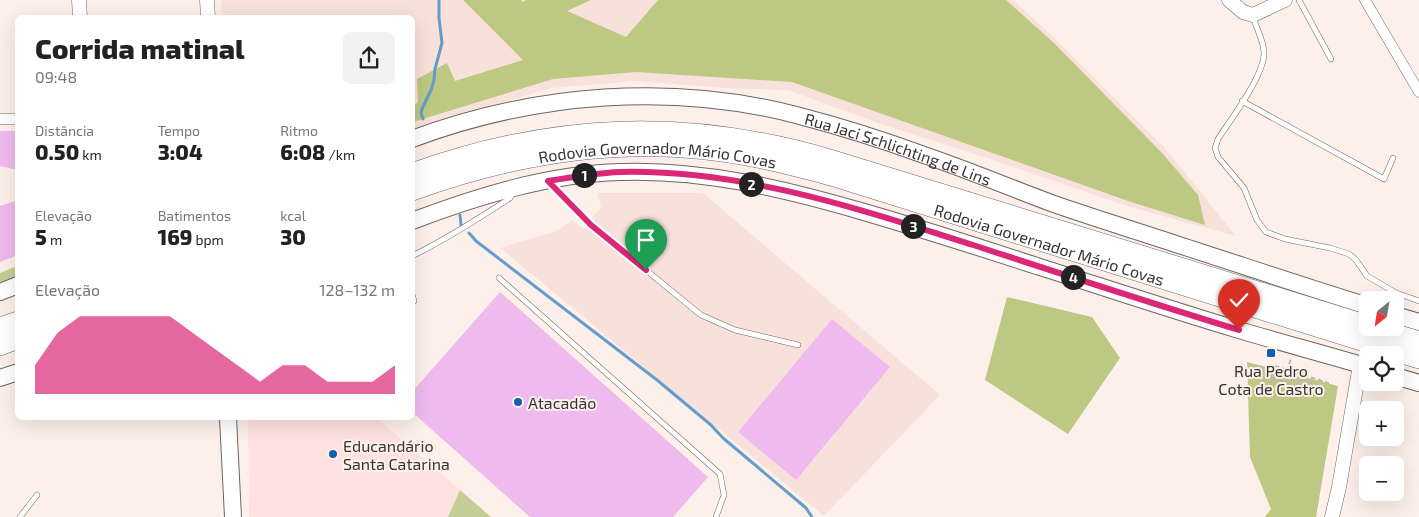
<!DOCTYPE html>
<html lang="pt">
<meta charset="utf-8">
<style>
body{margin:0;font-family:"Exo 2",sans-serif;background:#f2f2f2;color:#222;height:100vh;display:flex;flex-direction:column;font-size:19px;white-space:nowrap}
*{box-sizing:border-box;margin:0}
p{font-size:16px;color:#767676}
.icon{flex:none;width:28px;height:28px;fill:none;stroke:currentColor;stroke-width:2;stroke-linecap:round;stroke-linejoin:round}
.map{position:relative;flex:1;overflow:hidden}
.panel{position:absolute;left:15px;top:15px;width:400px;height:405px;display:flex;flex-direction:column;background:#fff;border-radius:8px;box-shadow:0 5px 20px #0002}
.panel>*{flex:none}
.needle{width:32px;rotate:210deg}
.tools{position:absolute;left:1359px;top:291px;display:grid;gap:10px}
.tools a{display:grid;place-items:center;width:45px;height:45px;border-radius:8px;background:#fff;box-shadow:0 5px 20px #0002;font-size:25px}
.pin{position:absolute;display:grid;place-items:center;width:42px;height:42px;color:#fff;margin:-51px -21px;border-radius:50% 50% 50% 0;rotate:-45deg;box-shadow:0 0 5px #0007}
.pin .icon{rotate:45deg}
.km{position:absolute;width:25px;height:25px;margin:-12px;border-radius:50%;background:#222;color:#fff;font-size:14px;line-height:25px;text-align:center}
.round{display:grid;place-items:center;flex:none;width:52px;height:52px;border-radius:8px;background:#f2f2f2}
.overview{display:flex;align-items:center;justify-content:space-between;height:85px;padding:0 20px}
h1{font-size:28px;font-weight:800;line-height:38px}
.stats{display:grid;grid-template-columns:repeat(3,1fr);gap:8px;height:85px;padding:5px 20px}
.stats div{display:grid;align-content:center}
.stats b{font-size:21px;font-weight:800}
.stats small{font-size:14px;font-weight:400}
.stats p{font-size:14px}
.chart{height:140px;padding:10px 20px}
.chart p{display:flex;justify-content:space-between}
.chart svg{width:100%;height:90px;margin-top:5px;fill:#db2777;opacity:.7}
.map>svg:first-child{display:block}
.built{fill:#f7e1da}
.education{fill:#fde2df}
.green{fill:#c5cd96}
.forest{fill:#bdc882}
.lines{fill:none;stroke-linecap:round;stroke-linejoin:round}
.stream{stroke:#649dcb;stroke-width:3}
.building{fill:#efbaee}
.lane-casing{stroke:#706560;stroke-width:6}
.street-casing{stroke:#706560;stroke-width:11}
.secondary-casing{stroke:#706560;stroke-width:15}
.primary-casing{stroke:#706560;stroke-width:18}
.highway-casing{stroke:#706560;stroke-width:20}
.path{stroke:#c0b5b1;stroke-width:2;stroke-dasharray:5 2.5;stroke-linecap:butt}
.lane{stroke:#fff;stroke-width:5}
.street{stroke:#fff;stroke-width:10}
.secondary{stroke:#fff;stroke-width:14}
.primary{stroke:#fff;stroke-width:16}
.highway{stroke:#fff;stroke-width:19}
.path-bridge{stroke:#c0b5b1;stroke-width:2;stroke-dasharray:5 2.5;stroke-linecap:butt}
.route-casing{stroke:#fff;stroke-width:10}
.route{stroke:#db2777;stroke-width:6}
.poi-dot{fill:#115fae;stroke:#fdf0eb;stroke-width:2}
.labels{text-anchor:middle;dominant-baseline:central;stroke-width:4;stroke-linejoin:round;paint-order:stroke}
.street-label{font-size:16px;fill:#383331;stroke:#fdf0eb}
.poi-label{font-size:16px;fill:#383331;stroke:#fdf0eb;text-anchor:start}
</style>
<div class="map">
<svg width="1419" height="517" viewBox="0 0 1419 517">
<rect width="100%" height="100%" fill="#fdf0eb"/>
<g class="built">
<path d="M221,0H1013L1049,33L1165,148L1236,236L1127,206L987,158L881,124L788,90L724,88L636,81L551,88L413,129L412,18L222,17Z"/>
<path d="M597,193H703L940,395L824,516L500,248L557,231L572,220L583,229L601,207Z"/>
</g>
<path class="education" d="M248,418H377L460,490L448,517H249Z"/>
<g class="green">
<path d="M17,266V276L0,282V273Z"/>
<path d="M460,490L491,517H448Z"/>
</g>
<g class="forest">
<path d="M463,0H521L523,2L526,0H591L567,11L626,37L658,0H1006L1054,43L1162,153L1198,195L1205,225L1131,202L792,82L636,72L553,79L413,122V107L418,102L417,79L447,63L455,81L523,60Z"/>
<path d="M1007,297L1092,317L1120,358L1068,434L985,380Z"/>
<path d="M1247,362L1338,386L1316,517H1265L1271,509L1250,457Z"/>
</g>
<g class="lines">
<g class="stream">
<path d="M423,119L421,113L422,109L431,90L434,80L435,69L442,43L439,18V0"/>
<path d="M460,215L461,225"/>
<path d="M469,233L476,241L657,380L711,425L723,438L806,508L812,517"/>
</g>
</g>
<g class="building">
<path d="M0,131H18V170L0,166Z"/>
<path d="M18,200V255L0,262V206Z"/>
<path d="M500,292L708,477L673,517H530L412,412V392Z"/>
<path d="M832,319L890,367L796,480L738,432Z"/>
</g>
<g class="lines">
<g class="lane-casing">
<g id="lane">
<path d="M1299,0L1331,59"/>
<path d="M1253,16C1256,28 1264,41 1264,53C1264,76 1231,119 1218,139L1215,148L1218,157L1244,188L1257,220L1266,232L1285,239L1330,248L1349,254L1356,260L1367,276L1396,293L1419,301"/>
<path d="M1242,101L1384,179L1393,158"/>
<path d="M551,183L591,225L701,315L735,330L798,345"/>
<path d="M412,256C447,239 478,219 510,198L513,193"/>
<path d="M499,278L720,474L724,495L716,517"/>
<path d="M412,294L414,301"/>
<path d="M20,517L37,495"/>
</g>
</g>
<g class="street-casing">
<g id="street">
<path d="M1365,0L1419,92"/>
<path d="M0,119H18"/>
</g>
</g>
<g class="secondary-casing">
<g id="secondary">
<path d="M79,0L80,18"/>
<path d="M207,0L208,18"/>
<path d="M1229,0L1243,12L1253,15L1285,0"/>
<path d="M1332,517L1339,487L1360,365"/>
</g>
</g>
<g class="primary-casing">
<g id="primary">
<path id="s1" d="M412,139C535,93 673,82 800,116C842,127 883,140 924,155C968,170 1011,188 1054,204C1097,219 1140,232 1182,246C1244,266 1306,287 1368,306"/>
<path d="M412,221C478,196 549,174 620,172C703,169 785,189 864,212C923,229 981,248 1040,267C1106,288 1172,310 1239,330C1282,343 1325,354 1368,367"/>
<path d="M0,292L18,285"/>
<path d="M1395,315L1419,322"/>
<path d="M1395,376L1419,383"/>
<path d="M0,378L18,372"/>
<path d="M228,418L233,517"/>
</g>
</g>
<g class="highway-casing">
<g id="highway">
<path d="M412,173C553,122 687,117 830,159L1368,325"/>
<path id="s2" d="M412,191C503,158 601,140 697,149C743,153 787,164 831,176L1419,359"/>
<path d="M0,327L18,321"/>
<path d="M1376,328L1419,341"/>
<path d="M0,346L18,339"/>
</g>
</g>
<g class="path">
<path d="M1381,295L1383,300"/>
<path d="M1283,386L1291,358"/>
</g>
<use href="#lane" class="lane"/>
<use href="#street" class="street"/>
<use href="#secondary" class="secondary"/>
<use href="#primary" class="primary"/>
<use href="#highway" class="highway"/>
<path class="path-bridge" d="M1275,366L1328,383L1326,388L1257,366L1256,369L1325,391L1324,394L1254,372L1253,377L1283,386"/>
</g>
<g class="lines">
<g class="route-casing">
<path id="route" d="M646,270L591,225L548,181C572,177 596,173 620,172C741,169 859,209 973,245C1062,274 1150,303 1239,330"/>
</g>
<use href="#route" class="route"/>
</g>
<g class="poi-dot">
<rect x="1266" y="348" width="10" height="10" rx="2.5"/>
<circle cx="518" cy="402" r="5"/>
<circle cx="333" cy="454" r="5"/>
</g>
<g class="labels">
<g class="street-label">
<text stroke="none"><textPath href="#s1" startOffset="498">Rua Jaci Schlichting de Lins</textPath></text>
<text stroke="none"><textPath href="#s2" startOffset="251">Rodovia Governador Mário Covas</textPath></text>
<text stroke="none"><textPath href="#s2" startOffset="656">Rodovia Governador Mário Covas</textPath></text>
</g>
<g class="poi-label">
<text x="1271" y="370" text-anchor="middle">Rua Pedro<tspan x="1271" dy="18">Cota de Castro</tspan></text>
<text x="528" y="402">Atacadão</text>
<text x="343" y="445">Educandário<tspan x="343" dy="18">Santa Catarina</tspan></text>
</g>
</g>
</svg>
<div class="tools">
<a><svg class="needle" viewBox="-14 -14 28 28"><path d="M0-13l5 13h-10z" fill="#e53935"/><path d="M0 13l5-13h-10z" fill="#767676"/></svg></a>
<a><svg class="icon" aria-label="locate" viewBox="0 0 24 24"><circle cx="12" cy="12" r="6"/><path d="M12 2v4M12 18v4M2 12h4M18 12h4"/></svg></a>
<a>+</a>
<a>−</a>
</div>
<div class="pin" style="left:646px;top:270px;background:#1e9e55"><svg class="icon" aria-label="arrive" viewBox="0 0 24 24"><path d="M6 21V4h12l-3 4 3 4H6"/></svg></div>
<div class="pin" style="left:1239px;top:330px;background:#d93025"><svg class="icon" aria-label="check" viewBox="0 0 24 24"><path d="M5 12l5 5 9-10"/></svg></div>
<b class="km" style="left:584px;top:175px">1</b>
<b class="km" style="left:751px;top:184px">2</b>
<b class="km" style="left:913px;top:226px">3</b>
<b class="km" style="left:1073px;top:277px">4</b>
<section class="panel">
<div class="overview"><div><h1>Corrida matinal</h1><p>09:48</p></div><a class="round"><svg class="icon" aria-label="share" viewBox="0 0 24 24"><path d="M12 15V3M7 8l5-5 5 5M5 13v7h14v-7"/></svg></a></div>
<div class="stats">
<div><p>Distância</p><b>0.50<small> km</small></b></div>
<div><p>Tempo</p><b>3:04</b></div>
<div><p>Ritmo</p><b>6:08<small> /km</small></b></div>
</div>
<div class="stats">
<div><p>Elevação</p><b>5<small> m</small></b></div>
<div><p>Batimentos</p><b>169<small> bpm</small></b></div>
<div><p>kcal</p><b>30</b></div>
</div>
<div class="chart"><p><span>Elevação</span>128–132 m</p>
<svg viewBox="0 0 160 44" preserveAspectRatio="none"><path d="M0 44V30L10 14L20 6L30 6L40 6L50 6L60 6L70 14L80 22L90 30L100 38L110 30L120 30L130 38L140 38L150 38L160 30V44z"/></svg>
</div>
</section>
</div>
